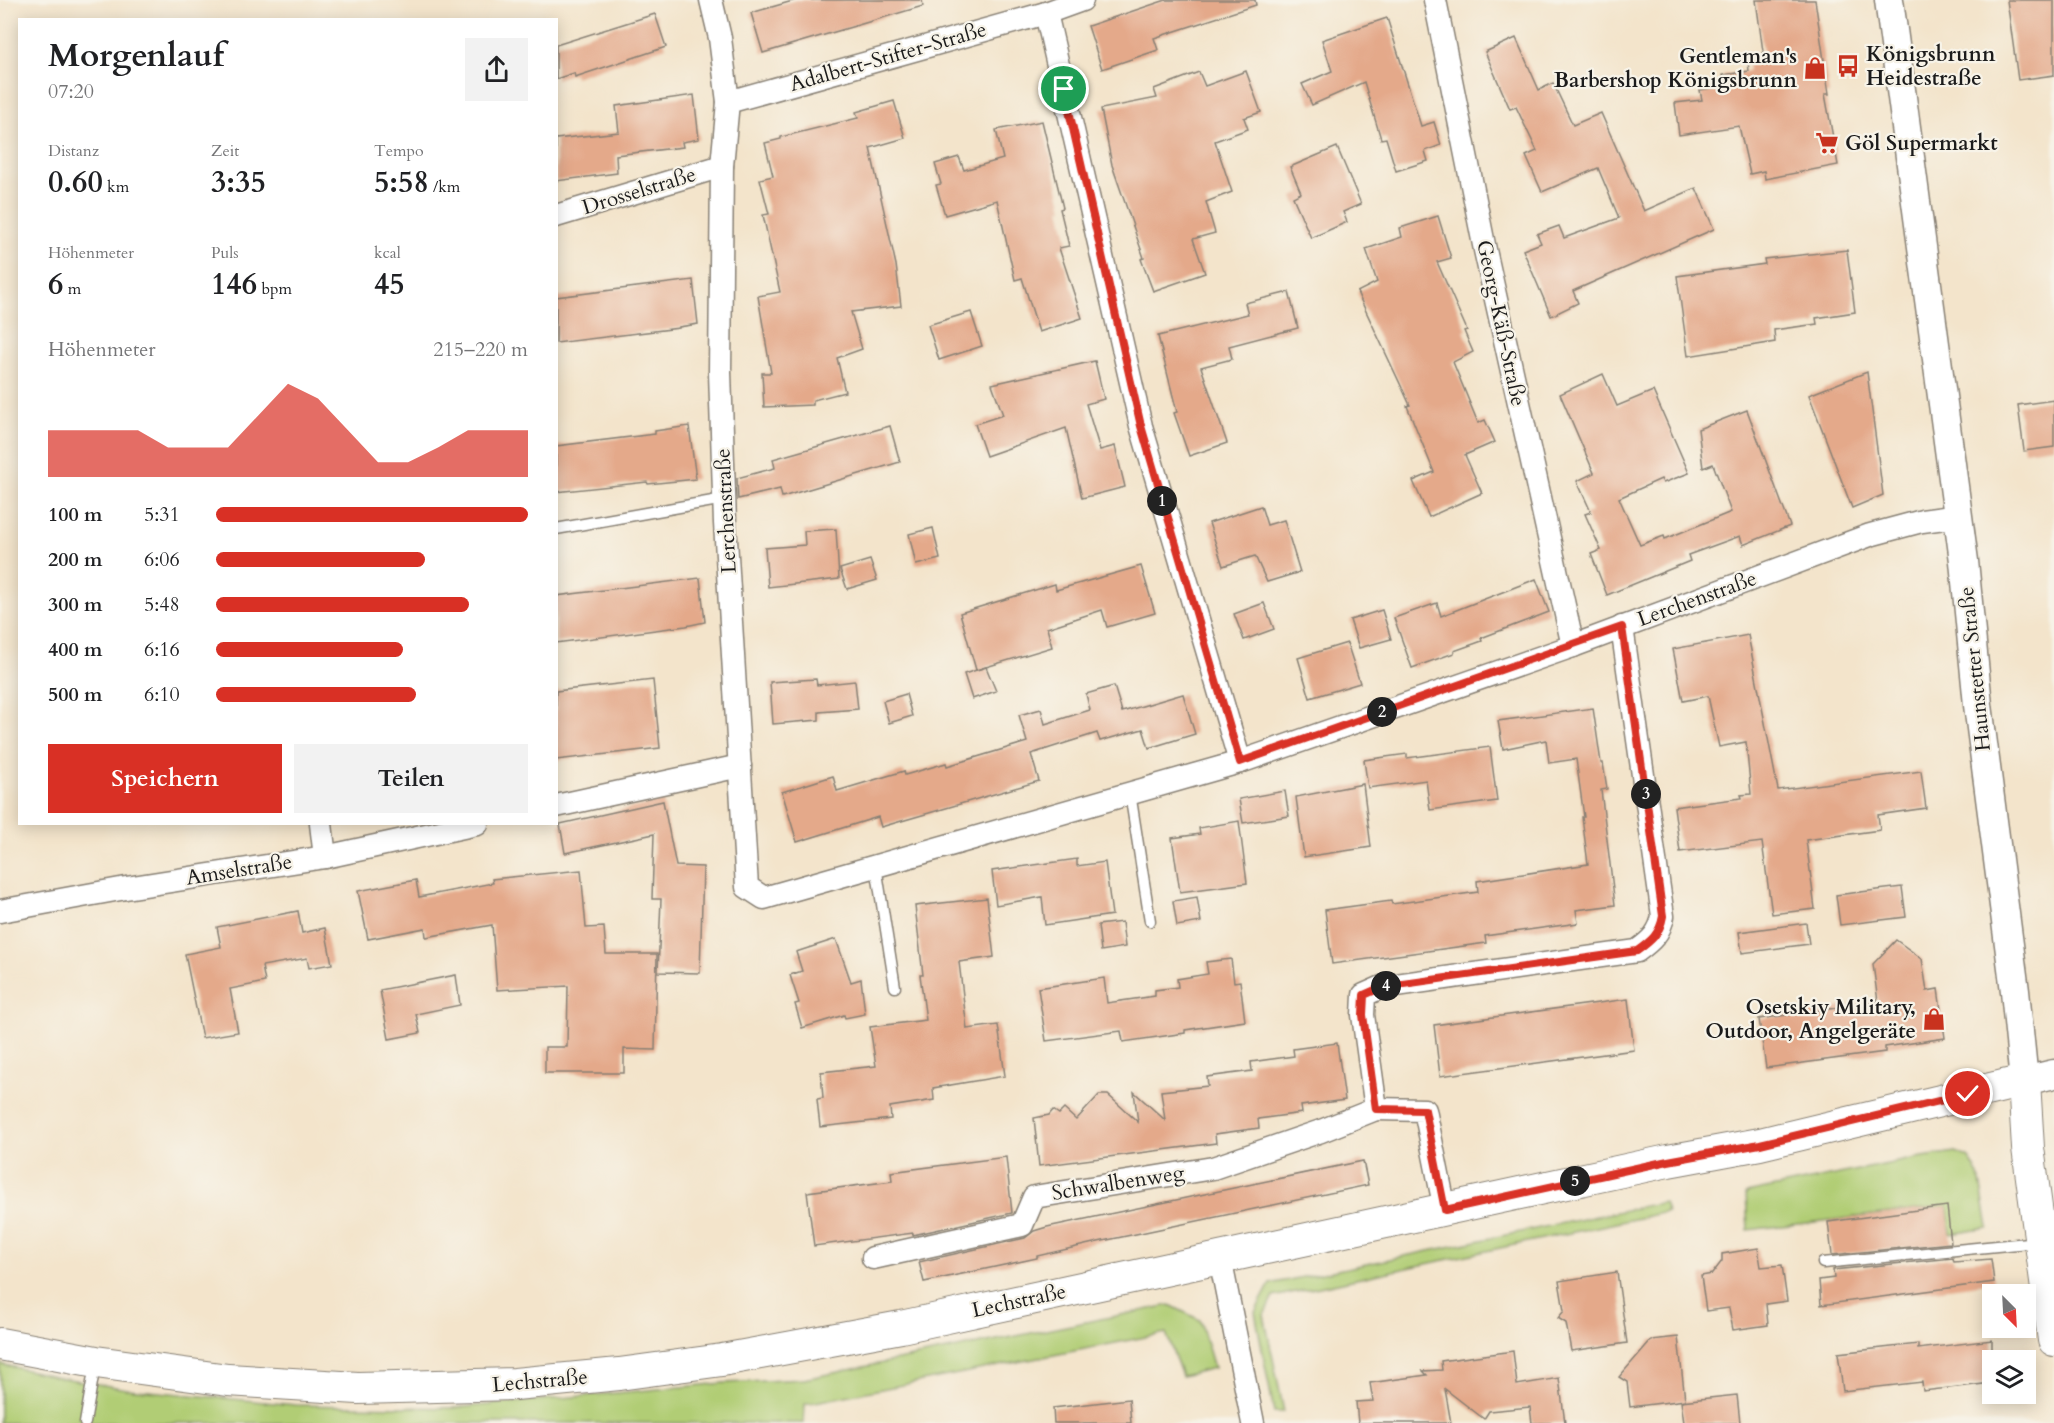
<!DOCTYPE html>
<html lang="de">
<meta charset="utf-8">
<style>
body{margin:0;font-family:Cardo,serif;background:#f2f2f2;color:#202124;height:100vh;display:flex;flex-direction:column;font-size:22px;white-space:nowrap}
*{box-sizing:border-box;margin:0}
p{font-size:20px;color:#757577}
.icon{flex:none;width:33px;height:33px;fill:none;stroke:currentColor;stroke-width:2;stroke-linecap:round;stroke-linejoin:round}
.map{position:relative;flex:1;overflow:hidden}
.side{position:absolute;left:18px;top:18px;width:540px;height:807px;display:flex;flex-direction:column;background:#fff;border-radius:0px;box-shadow:0 3px 15px #0003}
.side>*{flex:none}
.needle{width:39px;rotate:156deg}
.fabs{position:absolute;left:1982px;top:1284px;display:grid;gap:12px}
.fabs a{display:grid;place-items:center;width:54px;height:54px;border-radius:0px;background:#fff;box-shadow:0 3px 15px #0003;font-size:30px}
.pin{position:absolute;display:grid;place-items:center;width:51px;height:51px;color:#fff;margin:-26px;border:3px solid #fff;border-radius:50%;box-shadow:0 2px 6px #0007}
.km{position:absolute;width:30px;height:30px;margin:-15px;border-radius:50%;background:#222;color:#fff;font-size:16px;line-height:30px;text-align:center}
.round{display:grid;place-items:center;flex:none;width:63px;height:63px;border-radius:0px;background:#f2f2f2}
.overview{display:flex;align-items:center;justify-content:space-between;height:102px;padding:0 30px}
h1{font-size:33px;font-weight:600;line-height:45px}
.figures{display:grid;grid-template-columns:repeat(3,1fr);gap:9px;height:102px;padding:6px 30px}
.figures div{display:grid;align-content:center}
.figures b{font-size:30px;font-weight:600}
.figures small{font-size:16px;font-weight:400}
.figures p{font-size:16px}
.chart{height:168px;padding:12px 30px}
.chart p{display:flex;justify-content:space-between}
.chart svg{width:100%;height:108px;margin-top:6px;fill:#d93025;opacity:.7}
.cta{display:flex;gap:12px;margin-top:auto;padding:12px 30px}
.cta a{flex:1;height:69px;border-radius:0px;background:#d93025;color:#fff;font-size:24px;font-weight:600;line-height:69px;text-align:center}
.cta a+a{background:#f2f2f2;color:#202124}
ul{padding:0 30px;list-style:none;font-size:20px}
li{display:grid;grid-template-columns:96px 72px 1fr;align-items:center;height:45px}
li i{height:15px;border-radius:8px;background:#d93025}
.map>svg:first-child{display:block}
.green{fill:#b1cd74;stroke:#667448;stroke-width:1.5}
.building{fill:#e4a98a}
.lines{fill:none;stroke-linecap:round;stroke-linejoin:round}
.service-casing{stroke:#888074;stroke-width:13}
.minor-casing{stroke:#888074;stroke-width:25}
.tertiary-casing{stroke:#888074;stroke-width:31}
.secondary-casing{stroke:#888074;stroke-width:34}
.service{stroke:#fff;stroke-width:10}
.minor{stroke:#fff;stroke-width:22}
.tertiary{stroke:#fff;stroke-width:28}
.secondary{stroke:#fff;stroke-width:32}
.route-casing{stroke:#fff;stroke-width:12}
.route{stroke:#d93025;stroke-width:8}
.labels{text-anchor:middle;dominant-baseline:central;stroke-width:4.5;stroke-linejoin:round;paint-order:stroke}
.poi-label{font-size:21px;font-weight:bold;fill:#1c1c1c;stroke:#f7f3e8;text-anchor:start}
.street-label{font-size:21px;fill:#1c1c1c;stroke:#f7f3e8}
</style>
<div class="map">
<svg width="2054" height="1423" viewBox="0 0 2054 1423">
<rect width="100%" height="100%" fill="#f7f3e8"/>
<filter id="ink" filterUnits="userSpaceOnUse"><feTurbulence type="fractalNoise" baseFrequency=".0167" numOctaves="2"/><feDisplacementMap in="SourceGraphic" scale="12" xChannelSelector="R" yChannelSelector="G"/><feConvolveMatrix kernelMatrix="1 2 1 2 8 2 1 2 1" color-interpolation-filters="sRGB"/></filter>
<filter id="wash" filterUnits="userSpaceOnUse"><feTurbulence type="fractalNoise" baseFrequency=".008" numOctaves="4" result="noise"/><feDisplacementMap in="SourceGraphic" scale="24" xChannelSelector="R" yChannelSelector="G"/><feGaussianBlur stdDeviation="1.35" result="paint"/><feColorMatrix in="noise" values="0 0 0 0 0 0 0 0 0 0 0 0 0 0 0 0 0 1.4 0 .05"/><feComposite in="paint" operator="in"/></filter>
<g filter="url(#wash)">
<rect width="100%" height="100%" fill="#f3e4cb"/>
<g class="green">
<path d="M1955,1152L1968,1157L1979,1175L1988,1228L1951,1234L1947,1206L1748,1230L1746,1193L1917,1158Z"/>
<path d="M1664,1202L1667,1212L1273,1297L1264,1315L1284,1412H1274L1255,1312L1270,1284Z"/>
<path d="M1170,1305L1200,1320L1214,1368L1182,1376L1166,1333L805,1404L804,1423H0V1364L63,1378L127,1389L296,1405L454,1408L724,1383L804,1379Z"/>
</g>
<g id="blocks">
<g class="building">
<path d="M796,0H922L923,6L763,53L751,13Z"/>
<path d="M1166,0H1255L1256,5L1154,38L1158,50L1102,69L1088,26Z"/>
<path d="M1756,0H1815L1829,94H1825L1838,165L1765,179L1764,171L1750,174L1739,126L1679,135L1675,103L1702,100L1700,90L1725,86L1723,75L1749,71L1748,61L1764,59Z"/>
<path d="M2007,0H2054V75L2018,80Z"/>
<path d="M655,14L666,47L575,77L574,73L556,79V45Z"/>
<path d="M1387,18L1421,126L1434,122L1441,145L1425,151L1428,161L1396,171L1386,138L1381,139L1364,82L1312,105L1302,84L1332,71L1322,40Z"/>
<path d="M1516,38L1539,90L1553,83L1573,125L1601,113L1644,211L1696,188L1714,229L1573,291L1578,303L1551,316L1523,250L1541,243L1537,234L1559,226L1564,238L1619,218L1598,168L1542,192L1526,156L1537,151L1516,107L1510,109L1485,52Z"/>
<path d="M1246,71L1261,112L1244,118L1248,129L1215,141L1232,192L1206,202L1215,233L1193,239L1205,273L1153,291L1141,259L1144,258L1112,165L1101,109L1157,98L1154,89L1199,72L1205,86Z"/>
<path d="M694,95L699,139L682,142L683,147L616,155L617,173L556,181V139L619,132L616,106Z"/>
<path d="M894,101L905,138L870,148L896,265L901,306L851,312L862,349L837,358L845,392L813,400V405L764,407L762,373H771L758,296L780,292L763,215L769,214L760,179L773,176L765,143L781,139V137L858,118L856,112Z"/>
<path d="M1042,121L1063,208L1060,209L1069,246L1059,248L1082,318L1039,332L1022,278L1015,280L997,200L945,215L936,185L941,184L935,164L959,157L964,170L1003,159L996,130Z"/>
<path d="M1337,147L1361,204L1343,212L1347,222L1311,238L1293,197L1301,193L1290,167Z"/>
<path d="M1438,216L1451,258L1437,262L1467,330L1464,331L1473,352L1453,362L1478,423L1485,420L1495,442L1465,455L1482,493L1429,517L1413,481L1434,472L1407,406L1410,405L1357,292L1377,282L1366,249L1402,237L1400,228Z"/>
<path d="M1847,250L1855,312L1816,318L1817,324L1774,330L1775,342L1688,356L1677,276L1765,264L1764,259Z"/>
<path d="M693,280L698,324L679,327V328L556,343V297Z"/>
<path d="M1289,292L1298,328L1229,346L1232,359L1201,367L1227,443L1189,456L1174,413L1177,412L1158,336L1248,314L1245,303Z"/>
<path d="M971,312L982,346L939,360L928,325Z"/>
<path d="M1095,361L1104,399L1086,404L1100,450L1115,446L1125,487L1082,498L1066,428L986,456L975,424L1003,415L992,384Z"/>
<path d="M1867,372L1883,495L1852,508L1809,395Z"/>
<path d="M1603,374L1617,406L1653,391L1689,473L1663,483L1661,479L1619,498L1640,545L1664,536L1665,539L1731,512L1713,464L1703,468L1698,429L1747,410L1790,526L1743,545L1740,536L1688,555L1690,561L1607,595L1591,554L1601,550L1585,514L1591,512L1577,481L1594,473L1560,394Z"/>
<path d="M2054,400V447L2024,451L2018,405Z"/>
<path d="M689,426L696,479L648,484L647,482L556,492V446L655,434V431Z"/>
<path d="M890,426L900,462L782,497L780,489L738,499L737,478L775,468L773,459Z"/>
<path d="M1261,506L1267,525L1284,520L1300,572L1267,582L1255,556L1223,566L1209,523Z"/>
<path d="M933,528L940,559L916,565L909,534Z"/>
<path d="M836,529L839,579L768,587L765,548L805,545L804,531Z"/>
<path d="M870,560L877,580L847,589L840,569Z"/>
<path d="M1141,566L1155,613L1107,627L1102,610L1047,628L1052,647L976,670L960,613L1055,584L1056,590Z"/>
<path d="M700,578L705,622L686,626L556,643V596Z"/>
<path d="M1536,579L1549,612L1481,638L1482,641L1454,651V653L1412,668L1394,618L1437,603L1441,616Z"/>
<path d="M1264,603L1274,629L1244,640L1234,614Z"/>
<path d="M1382,610L1391,639L1359,648L1350,620Z"/>
<path d="M1748,635L1778,790L1921,771L1926,808L1878,815L1880,830L1806,840L1815,909L1772,914L1762,842L1680,852L1674,807L1742,798L1741,795L1751,794L1746,742L1719,747L1708,696L1683,701L1673,649Z"/>
<path d="M1347,643L1360,683L1310,698L1298,658Z"/>
<path d="M986,667L996,691L972,699L964,674Z"/>
<path d="M816,679L817,685L855,681L858,709L819,712V720L773,724L770,682Z"/>
<path d="M653,680L660,748L556,760V691Z"/>
<path d="M1114,686L1122,712L1183,694L1195,734L1149,748L1143,729L1100,741L1097,733L1031,754L1039,781L881,827L878,817L797,842L782,792L833,776L837,791L904,771L905,775L946,763L947,766L1027,742L1019,715L1041,709L1045,724L1090,710L1086,694Z"/>
<path d="M906,694L912,716L889,723L883,701Z"/>
<path d="M1593,708L1601,763H1603L1607,789L1601,790L1615,905L1576,910L1578,923L1485,936L1486,943L1332,964L1325,910L1391,901L1392,904L1478,892L1477,881L1588,864L1582,817H1584L1576,759L1549,763L1546,740L1503,749L1498,721Z"/>
<path d="M1490,747L1497,801L1430,810L1426,780L1368,788L1364,760L1407,754V758Z"/>
<path d="M1363,784L1371,847L1304,857L1296,797Z"/>
<path d="M1285,791L1289,816L1243,823L1239,799Z"/>
<path d="M663,801L676,866L703,867L700,973L658,972L661,899H652L654,834L565,853L560,824Z"/>
<path d="M1239,821L1247,883L1180,892L1172,838L1200,834L1199,828Z"/>
<path d="M1077,859V866L1105,862L1112,915L1045,925L1042,897L996,905L992,871Z"/>
<path d="M581,870L586,928L604,927L606,954H657L655,1050L624,1049V1073H545V1047H567L568,986L497,990L492,925L426,937L425,928L368,939L358,891L416,880L419,897L493,883L492,879Z"/>
<path d="M1902,887L1906,917L1840,925L1836,895Z"/>
<path d="M1197,897L1201,922L1177,926L1173,901Z"/>
<path d="M987,898L994,957L959,962L967,1029L998,1025L1005,1076L933,1088L934,1100L890,1107L891,1119L820,1127L817,1099L823,1098L821,1072L876,1066L870,1027L926,1020L920,975H923L915,906Z"/>
<path d="M298,911L302,933L325,928L332,964L309,968L307,958L262,966L265,982L230,989L238,1032L202,1038L185,954L221,947L217,927Z"/>
<path d="M1122,922L1125,947L1101,951L1098,925Z"/>
<path d="M1806,923L1809,944L1742,953L1739,932Z"/>
<path d="M836,939L851,982L861,979L865,1014L845,1018L844,1015L802,1028L795,1004L799,1003L790,975L802,971L796,952Z"/>
<path d="M1896,940L1922,959L1927,991L1938,989L1945,1038L1885,1047V1052L1766,1068L1759,1019L1878,1002L1873,964Z"/>
<path d="M1231,959L1234,982L1240,981L1245,1021L1185,1030V1033L1123,1042L1121,1031L1046,1041L1038,988L1104,978L1107,1003L1155,996V990L1178,987L1177,979L1208,974L1206,962Z"/>
<path d="M456,975L460,1005L416,1014L420,1033L389,1039L380,990Z"/>
<path d="M1628,999L1634,1050L1440,1076L1434,1025Z"/>
<path d="M1337,1043L1345,1100L1301,1106L1302,1113L1258,1119L1259,1128L1215,1134L1216,1143L1039,1166L1034,1118L1049,1115L1053,1110L1059,1114L1064,1109L1076,1120L1099,1095H1108L1138,1122L1134,1092L1165,1120L1161,1091L1208,1086L1207,1077L1252,1071L1251,1062L1294,1056L1293,1049Z"/>
<path d="M1006,1157L1012,1213L913,1235V1233L814,1246L807,1192L892,1181L891,1172Z"/>
<path d="M1363,1161L1368,1185L1098,1242L1037,1256V1258L1023,1261L924,1282L919,1262L1025,1238L1034,1231L1047,1227Z"/>
<path d="M1947,1206L1951,1243L1832,1255L1828,1222Z"/>
<path d="M1758,1248L1761,1267L1782,1265L1787,1301L1766,1304L1768,1325L1733,1330L1729,1308L1706,1311L1701,1276L1712,1274L1722,1261V1254Z"/>
<path d="M1953,1258L1954,1262L1991,1259L1994,1282L1821,1305L1819,1280L1834,1278L1833,1270Z"/>
<path d="M1617,1272L1627,1343L1571,1351L1566,1323L1558,1318L1564,1311L1559,1281Z"/>
<path d="M1678,1337L1685,1400L1630,1407L1627,1382L1619,1377L1651,1340Z"/>
<path d="M1992,1340V1383L1923,1391L1922,1382L1843,1391L1838,1353L1918,1344V1349Z"/>
<path d="M1513,1351L1517,1385L1559,1378L1565,1423H1532L1530,1407L1489,1411L1484,1419L1445,1389L1451,1423H1358L1356,1402L1373,1401L1370,1383L1427,1375L1423,1371L1442,1370L1441,1361Z"/>
<path d="M1737,1395L1740,1423H1684L1681,1401Z"/>
<path d="M1129,1399L1131,1423H1054L1053,1408Z"/>
</g>
</g>
</g>
<g filter="url(#ink)">
<use href="#blocks" fill-opacity="0" stroke="#888074" stroke-width="1.5"/>
<g class="lines">
<g class="service-casing">
<g id="service">
<path d="M556,529L724,499"/>
<path d="M1130,793L1150,921"/>
<path d="M876,866L895,987"/>
<path d="M1823,1263L2038,1242"/>
<path d="M85,1423L95,1365"/>
</g>
</g>
<g class="minor-casing">
<g id="minor">
<path d="M711,0L720,38L728,102L722,166L720,372L725,523L747,887L764,898L1240,762L1573,646L1870,535L1922,521L1959,516"/>
<path d="M1435,0L1485,250L1573,646"/>
<path d="M1046,13L1141,426L1240,762"/>
<path d="M728,102L1046,13L1082,0"/>
<path d="M556,216L722,166"/>
<path d="M556,806L740,766"/>
<path d="M321,824L325,857"/>
<path d="M0,911L126,888L325,857L477,824"/>
<path d="M1445,1210L1425,1110L1376,1109L1363,1015L1364,995L1382,987L1637,951C1651,941 1660,933 1663,916L1622,627"/>
<path d="M873,1258L1022,1225L1034,1197L1213,1168L1321,1131L1376,1109"/>
<path d="M1220,1258L1253,1423"/>
</g>
</g>
<g class="tertiary-casing">
<path id="tertiary" d="M1889,0L1964,561L1978,705L2015,991L2024,1081L2054,1074"/>
</g>
<g class="secondary-casing">
<path id="secondary" d="M0,1344L96,1362L228,1380L358,1388L515,1384L619,1374L722,1360L901,1327L1668,1161L1760,1144L2024,1081L2028,1148L2054,1340"/>
</g>
<use href="#service" class="service"/>
<use href="#minor" class="minor"/>
<use href="#tertiary" class="tertiary"/>
<use href="#secondary" class="secondary"/>
</g>
</g>
<g class="lines" filter="url(#ink)">
<g class="route-casing">
<path id="route" d="M1064,89L1141,426L1240,762L1622,627L1663,916C1660,934 1651,941 1637,951L1382,987L1364,995L1363,1015L1376,1109L1425,1110L1445,1210L1668,1161L1760,1144L1968,1094"/>
</g>
<use href="#route" class="route"/>
</g>
<defs>
<g id="bus-bare" transform="scale(1.8)"><path d="M-5-6H5V4H4V6H2V4H-2V6H-4V4H-5ZM-3.5-4V0h7V-4ZM-3.5 1.2v1.5H-2V1.2ZM2 1.2v1.5H3.5V1.2Z" fill="#c8321e" stroke="#f7f3e8" stroke-width="2.5" paint-order="stroke"/></g>
<g id="shop-bare" transform="scale(1.8)"><path d="M-5-2.5h2.3a2.7 3.5 0 0 1 5.4 0H5L5.5 6h-11ZM-1.5-2.5h3a1.5 2.3 0 0 0-3 0Z" fill="#c8321e" stroke="#f7f3e8" stroke-width="2.5" paint-order="stroke"/></g>
<g id="supermarket-bare" transform="scale(1.8)"><path d="M-6-5.5h2.5l.6 2H6L4.5 2H-2.5L-4.4-4H-6ZM-1.5 3.2a1.3 1.3 0 1 0 .1 0ZM3 3.2a1.3 1.3 0 1 0 .1 0Z" fill="#c8321e" stroke="#f7f3e8" stroke-width="2.5" paint-order="stroke"/></g>
</defs>
<g fill-rule="evenodd">
<use href="#bus-bare" x="1848" y="66"/>
<use href="#shop-bare" x="1815" y="68"/>
<use href="#supermarket-bare" x="1827" y="143"/>
<use href="#shop-bare" x="1934" y="1019"/>
</g>
<g class="labels">
<g class="poi-label">
<text x="1866" y="54">Königsbrunn<tspan x="1866" dy="24">Heidestraße</tspan></text>
<text x="1797" y="56" text-anchor="end">Gentleman's<tspan x="1797" dy="24">Barbershop Königsbrunn</tspan></text>
<text x="1845" y="143">Göl Supermarkt</text>
<text x="1916" y="1007" text-anchor="end">Osetskiy Military,<tspan x="1916" dy="24">Outdoor, Angelgeräte</tspan></text>
</g>
<g class="street-label">
<text transform="translate(888 57) rotate(-16)">Adalbert-Stifter-Straße</text>
<text transform="translate(639 191) rotate(-17)">Drosselstraße</text>
<text transform="translate(1501 323) rotate(78)">Georg-Käß-Straße</text>
<text transform="translate(726 511) rotate(-93)">Lerchenstraße</text>
<text transform="translate(1697 599) rotate(-20)">Lerchenstraße</text>
<text transform="translate(1975 669) rotate(-96)">Haunstetter Straße</text>
<text transform="translate(239 870) rotate(-9)">Amselstraße</text>
<text transform="translate(1118 1183) rotate(-9)">Schwalbenweg</text>
<text transform="translate(1019 1301) rotate(-12)">Lechstraße</text>
<text transform="translate(540 1381) rotate(-5)">Lechstraße</text>
</g>
</g>
</svg>
<div class="fabs">
<a><svg class="needle" viewBox="-14 -14 28 28"><path d="M0-13l5 13h-10z" fill="#e53935"/><path d="M0 13l5-13h-10z" fill="#757577"/></svg></a>
<a><svg class="icon" aria-label="layers" viewBox="0 0 24 24"><path d="M12 4l9 5-9 5-9-5zM3 14l9 5 9-5"/></svg></a>
</div>
<div class="pin" style="left:1064px;top:89px;background:#1e9e55"><svg class="icon" aria-label="arrive" viewBox="0 0 24 24"><path d="M6 21V4h12l-3 4 3 4H6"/></svg></div>
<div class="pin" style="left:1968px;top:1094px;background:#d93025"><svg class="icon" aria-label="check" viewBox="0 0 24 24"><path d="M5 12l5 5 9-10"/></svg></div>
<b class="km" style="left:1162px;top:501px">1</b>
<b class="km" style="left:1382px;top:712px">2</b>
<b class="km" style="left:1646px;top:794px">3</b>
<b class="km" style="left:1386px;top:986px">4</b>
<b class="km" style="left:1575px;top:1181px">5</b>
<section class="side">
<div class="overview"><div><h1>Morgenlauf</h1><p>07:20</p></div><a class="round"><svg class="icon" aria-label="share" viewBox="0 0 24 24"><path d="M12 15V3M7 8l5-5 5 5M5 13v7h14v-7"/></svg></a></div>
<div class="figures">
<div><p>Distanz</p><b>0.60<small> km</small></b></div>
<div><p>Zeit</p><b>3:35</b></div>
<div><p>Tempo</p><b>5:58<small> /km</small></b></div>
</div>
<div class="figures">
<div><p>Höhenmeter</p><b>6<small> m</small></b></div>
<div><p>Puls</p><b>146<small> bpm</small></b></div>
<div><p>kcal</p><b>45</b></div>
</div>
<div class="chart"><p><span>Höhenmeter</span>215–220 m</p>
<svg viewBox="0 0 160 44" preserveAspectRatio="none"><path d="M0 44V25L10 25L20 25L30 25L40 32L50 32L60 32L70 19L80 6L90 12L100 25L110 38L120 38L130 32L140 25L150 25L160 25V44z"/></svg>
</div>
<ul>
<li><b>100 m</b>5:31<i style="width:100%"></i></li>
<li><b>200 m</b>6:06<i style="width:67%"></i></li>
<li><b>300 m</b>5:48<i style="width:81%"></i></li>
<li><b>400 m</b>6:16<i style="width:60%"></i></li>
<li><b>500 m</b>6:10<i style="width:64%"></i></li>
</ul>
<div class="cta"><a>Speichern</a><a>Teilen</a></div>
</section>
</div>
